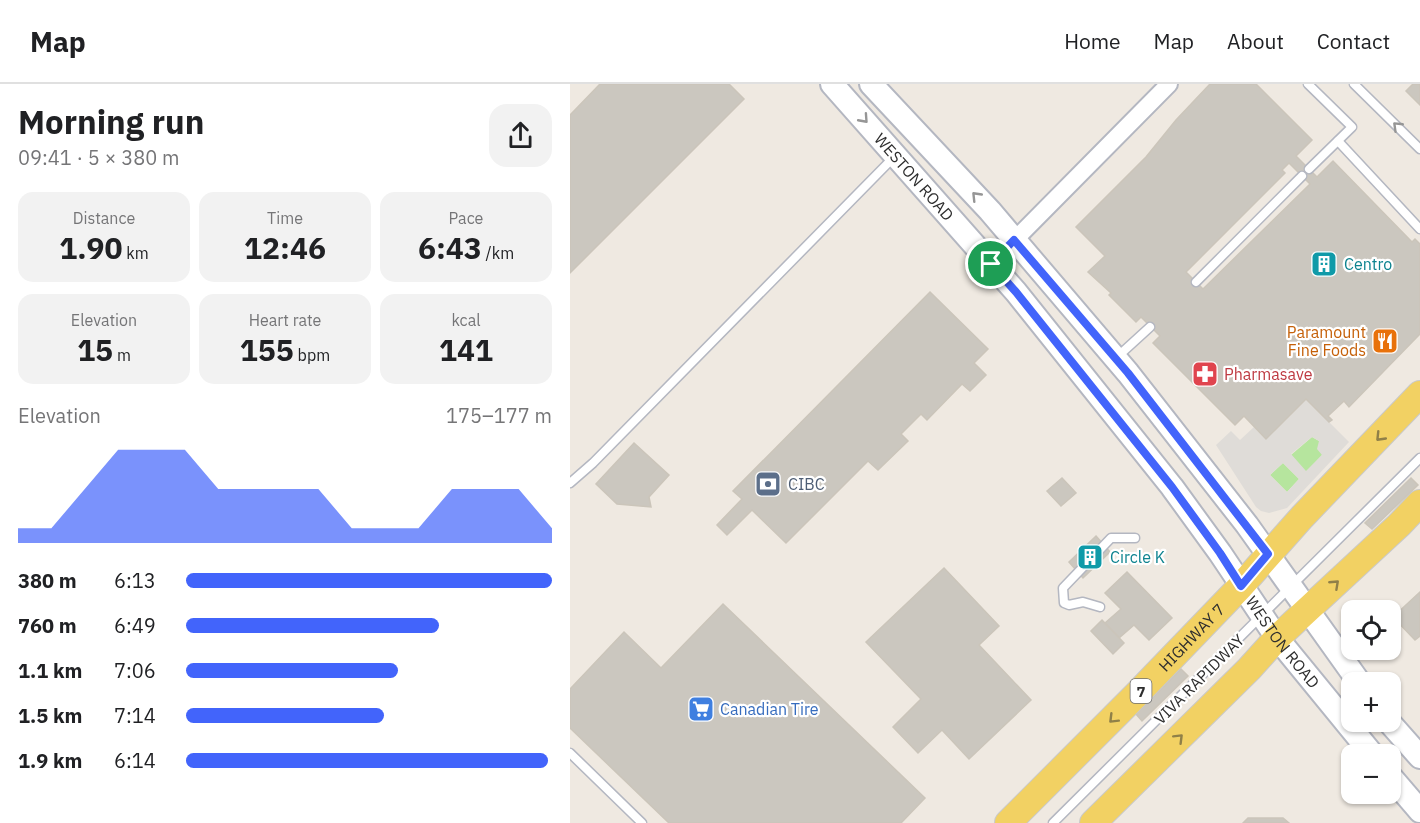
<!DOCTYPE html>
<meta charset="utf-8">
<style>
body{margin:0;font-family:"IBM Plex Sans",sans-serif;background:#f2f2f2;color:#202124;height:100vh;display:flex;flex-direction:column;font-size:22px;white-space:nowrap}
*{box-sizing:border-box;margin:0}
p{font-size:20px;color:#757577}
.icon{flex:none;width:33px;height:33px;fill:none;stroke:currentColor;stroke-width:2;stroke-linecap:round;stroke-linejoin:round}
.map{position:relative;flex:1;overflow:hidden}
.side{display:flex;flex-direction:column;background:#fff;width:570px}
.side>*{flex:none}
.tools{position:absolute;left:771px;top:516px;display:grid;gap:12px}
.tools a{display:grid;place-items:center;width:60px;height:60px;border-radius:12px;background:#fff;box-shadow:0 2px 4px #0004;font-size:30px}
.pin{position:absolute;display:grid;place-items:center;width:51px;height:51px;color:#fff;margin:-26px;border:3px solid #fff;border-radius:50%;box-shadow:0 2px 6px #0007}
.round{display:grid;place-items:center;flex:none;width:63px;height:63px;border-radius:18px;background:#f2f2f2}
.summary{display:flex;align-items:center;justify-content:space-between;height:102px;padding:0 18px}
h1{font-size:33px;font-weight:700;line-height:45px}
.stats{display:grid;grid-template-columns:repeat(3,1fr);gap:9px;height:102px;padding:6px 18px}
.stats div{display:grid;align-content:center;border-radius:15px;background:#f2f2f2;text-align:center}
.stats b{font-size:30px;font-weight:700}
.stats small{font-size:16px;font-weight:400}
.stats p{font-size:16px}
.chart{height:168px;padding:12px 18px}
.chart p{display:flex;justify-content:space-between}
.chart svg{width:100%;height:108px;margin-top:6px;fill:#4264fb;opacity:.7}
ul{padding:0 18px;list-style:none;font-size:20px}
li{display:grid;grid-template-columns:96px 72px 1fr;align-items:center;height:45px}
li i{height:15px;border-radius:8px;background:#4264fb}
header{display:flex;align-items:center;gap:36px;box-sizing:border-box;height:84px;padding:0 30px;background:#fff;border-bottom:2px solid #e0e0e0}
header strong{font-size:28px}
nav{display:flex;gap:33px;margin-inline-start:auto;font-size:21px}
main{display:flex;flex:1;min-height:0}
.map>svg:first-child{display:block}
.green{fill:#b6e59e}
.plaza{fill:#dfdcd8;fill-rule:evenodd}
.building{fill:#cbc7bf;stroke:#cbc5ba;stroke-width:1.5;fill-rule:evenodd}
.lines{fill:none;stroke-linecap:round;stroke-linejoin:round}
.lane-casing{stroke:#b4b7c1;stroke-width:11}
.street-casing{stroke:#b4b7c1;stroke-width:20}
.secondary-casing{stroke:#b4b7c1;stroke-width:26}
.primary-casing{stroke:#c9c9c9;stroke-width:28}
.lane{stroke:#fff;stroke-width:8}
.street{stroke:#fff;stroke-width:16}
.secondary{stroke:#fff;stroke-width:22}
.primary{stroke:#f2d163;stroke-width:26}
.oneway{stroke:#969696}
.oneway2{stroke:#908048}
.route-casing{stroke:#fff;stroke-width:12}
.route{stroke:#4264fb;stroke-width:8}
.labels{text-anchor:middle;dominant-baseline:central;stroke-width:4.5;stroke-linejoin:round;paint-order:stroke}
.shield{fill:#fff;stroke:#6d6d6d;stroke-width:1.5}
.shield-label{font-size:15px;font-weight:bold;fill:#2e2e2e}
.street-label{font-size:16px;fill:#2e2e2e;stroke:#fff}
.culture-label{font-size:16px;fill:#0d838f;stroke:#fff;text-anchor:start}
.food-label{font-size:16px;fill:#c56008;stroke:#fff;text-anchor:end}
.health-label{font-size:16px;fill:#be3a42;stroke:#fff;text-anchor:start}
.service-label{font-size:16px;fill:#4e5e75;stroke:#fff;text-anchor:start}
.shop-label{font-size:16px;fill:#366cbe;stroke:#fff;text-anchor:start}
</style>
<header>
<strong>Map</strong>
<nav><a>Home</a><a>Map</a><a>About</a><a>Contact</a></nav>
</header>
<main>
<section class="side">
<div class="summary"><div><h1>Morning run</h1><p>09:41 · 5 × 380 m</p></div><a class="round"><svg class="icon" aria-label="share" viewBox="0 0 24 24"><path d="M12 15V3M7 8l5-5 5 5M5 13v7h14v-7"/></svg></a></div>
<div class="stats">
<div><p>Distance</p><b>1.90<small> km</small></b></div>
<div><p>Time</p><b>12:46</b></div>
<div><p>Pace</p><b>6:43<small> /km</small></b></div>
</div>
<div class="stats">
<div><p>Elevation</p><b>15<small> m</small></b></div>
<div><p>Heart rate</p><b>155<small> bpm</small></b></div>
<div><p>kcal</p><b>141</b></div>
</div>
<div class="chart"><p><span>Elevation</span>175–177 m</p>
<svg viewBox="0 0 160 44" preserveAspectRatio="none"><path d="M0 44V38L10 38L20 22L30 6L40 6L50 6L60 22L70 22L80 22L90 22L100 38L110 38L120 38L130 22L140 22L150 22L160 38V44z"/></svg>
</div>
<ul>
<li><b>380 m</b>6:13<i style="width:100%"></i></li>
<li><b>760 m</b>6:49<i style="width:69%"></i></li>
<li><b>1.1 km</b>7:06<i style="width:58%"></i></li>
<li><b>1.5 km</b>7:14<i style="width:54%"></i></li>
<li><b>1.9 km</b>6:14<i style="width:99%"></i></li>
</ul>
</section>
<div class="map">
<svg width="850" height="739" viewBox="0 0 850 739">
<rect width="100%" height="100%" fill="#efe9e1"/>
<g class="green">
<path d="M742,353L749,357L752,371L736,388L721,371Z"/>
<path d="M713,379L729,395L717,408L700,391Z"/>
</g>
<path class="plaza" d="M736,315L779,358L717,424L699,429L691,427L686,423L646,361L661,347L670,356L684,343L696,355ZM742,353L749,357L747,365L752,371L736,387L721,370ZM713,379L729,395L717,408L700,391Z"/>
<g class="building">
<path d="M30,0H159L174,15L0,189V31Z"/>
<path d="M640,0H686L742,56L726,72L747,93L763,77L842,158L845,155L850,160V250L779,323L774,317L758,332L762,336L759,338L736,315L696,355L674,332L665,341L583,259L590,252L571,233L566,238L539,211L541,209L518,188L535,172L506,143L576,73L606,36ZM719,79L740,100L633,205L616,188L715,89L712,86Z"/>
<path d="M843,0H850V21L836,7Z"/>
<path d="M360,208L418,265L404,279L416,291L400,307L392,300L357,336L351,330L331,350L338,357L308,386L298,377L216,459L182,426L157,451L147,441L172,415L163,407Z"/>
<path d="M64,359L99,391L79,413L81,423L47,420L26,400Z"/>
<path d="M492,394L506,409L491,422L477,407Z"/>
<path d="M841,394L848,401L802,445L795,439Z"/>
<path d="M526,452L540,468L513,494L499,478Z"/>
<path d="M374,484L429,542L409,561L461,616L399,675L372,646L348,669L323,643L351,615L296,558Z"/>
<path d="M557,488L602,534L579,556L564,541L549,554L535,539L551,525L535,509Z"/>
<path d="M850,508V552L845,556L823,533Z"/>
<path d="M153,520L355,714L331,739H99L0,644V605L54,548L91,584Z"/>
<path d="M532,536L554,559L543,570L521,547Z"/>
<path d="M611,585L618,592L572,637L566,630Z"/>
<path d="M678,734H713L719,739H673Z"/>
</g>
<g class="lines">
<g class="lane-casing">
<g id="lane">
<path d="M738,0L782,43L739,85"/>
<path d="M784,0L850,65"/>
<path d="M768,57L850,145"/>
<path d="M626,198L732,92"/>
<path d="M546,274L580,243"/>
<path d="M0,399L23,379L325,72"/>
<path d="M530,523L513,518L499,521L494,519L493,504L541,454H565"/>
<path d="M0,669L72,739"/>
<path d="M483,739L850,374"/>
</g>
</g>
<g class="street-casing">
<path id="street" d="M421,180L599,0"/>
</g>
<g class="secondary-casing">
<g id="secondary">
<path id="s1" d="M262,0L446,208L602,403L650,469L707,554L802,670"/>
<path d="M301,0L420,127L558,289L677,441L789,598"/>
<path d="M819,638L850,673"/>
<path d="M820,692L850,727"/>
</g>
</g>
<g class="primary-casing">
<g id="primary">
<path id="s2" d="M438,739L566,611L671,502L732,433L850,310"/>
<path d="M523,739L679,585L707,554L829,441L850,419"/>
</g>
</g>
<use href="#lane" class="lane"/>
<use href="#street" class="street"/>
<use href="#secondary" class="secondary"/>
<use href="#primary" class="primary"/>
</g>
<defs><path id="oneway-chevron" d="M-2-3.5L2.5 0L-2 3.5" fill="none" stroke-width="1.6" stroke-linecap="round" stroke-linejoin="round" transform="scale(1.5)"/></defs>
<g class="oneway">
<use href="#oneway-chevron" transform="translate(294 35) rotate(48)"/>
<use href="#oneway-chevron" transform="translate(827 42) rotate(-136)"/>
<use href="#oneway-chevron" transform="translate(406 112) rotate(-134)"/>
</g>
<g class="oneway2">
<use href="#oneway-chevron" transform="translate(810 353) rotate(134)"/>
<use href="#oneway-chevron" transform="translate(765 500) rotate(-43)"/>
<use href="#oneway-chevron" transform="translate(543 635) rotate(135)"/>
<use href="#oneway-chevron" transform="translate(609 654) rotate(-45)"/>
</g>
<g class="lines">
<g class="route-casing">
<path id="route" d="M444,156L558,289L698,470L671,502L650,469L602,403L446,208L421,180Z"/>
</g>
<use href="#route" class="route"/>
</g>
<defs>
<g id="building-square" transform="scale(1.35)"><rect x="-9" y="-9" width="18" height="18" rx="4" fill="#0f9aa8" stroke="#fff"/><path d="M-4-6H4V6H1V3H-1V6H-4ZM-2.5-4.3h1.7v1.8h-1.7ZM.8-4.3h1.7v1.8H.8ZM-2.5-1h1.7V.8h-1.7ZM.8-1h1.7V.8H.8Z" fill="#fff"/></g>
<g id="restaurant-square" transform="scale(1.35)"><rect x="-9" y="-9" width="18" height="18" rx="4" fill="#e8710a" stroke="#fff"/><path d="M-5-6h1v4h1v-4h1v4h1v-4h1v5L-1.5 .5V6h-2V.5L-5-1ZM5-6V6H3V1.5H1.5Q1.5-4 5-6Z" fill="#fff"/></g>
<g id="pharmacy-square" transform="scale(1.35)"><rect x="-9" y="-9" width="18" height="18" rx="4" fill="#e0444e" stroke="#fff"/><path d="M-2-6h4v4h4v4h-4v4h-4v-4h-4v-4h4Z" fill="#fff"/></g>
<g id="bank-square" transform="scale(1.35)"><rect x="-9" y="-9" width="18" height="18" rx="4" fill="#5c6f8a" stroke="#fff"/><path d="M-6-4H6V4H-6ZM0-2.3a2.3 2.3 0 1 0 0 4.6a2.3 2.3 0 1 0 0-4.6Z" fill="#fff"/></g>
<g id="supermarket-square" transform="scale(1.35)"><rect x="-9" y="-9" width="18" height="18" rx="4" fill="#3f7fe0" stroke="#fff"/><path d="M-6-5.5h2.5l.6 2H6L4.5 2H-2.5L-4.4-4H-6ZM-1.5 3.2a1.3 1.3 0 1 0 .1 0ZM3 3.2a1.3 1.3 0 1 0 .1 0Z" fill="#fff"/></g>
</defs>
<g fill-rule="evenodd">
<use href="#building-square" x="754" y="180"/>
<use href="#restaurant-square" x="815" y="257"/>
<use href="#pharmacy-square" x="635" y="290"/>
<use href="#bank-square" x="198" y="400"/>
<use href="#building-square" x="520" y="473"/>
<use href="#supermarket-square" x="131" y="625"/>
</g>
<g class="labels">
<rect class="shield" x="560.5" y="595" width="21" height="24" rx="4.5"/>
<g class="shield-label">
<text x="571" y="607">7</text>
</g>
<g class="street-label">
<text stroke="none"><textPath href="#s1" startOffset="124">WESTON ROAD</textPath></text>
<text stroke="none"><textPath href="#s2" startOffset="261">HIGHWAY 7</textPath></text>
<text stroke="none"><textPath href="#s1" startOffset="718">WESTON ROAD</textPath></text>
<text transform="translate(629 595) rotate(-45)">VIVA RAPIDWAY</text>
</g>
<g class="culture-label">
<text x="774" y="180">Centro</text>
<text x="540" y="473">Circle K</text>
</g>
<g class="food-label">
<text x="796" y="248">Paramount<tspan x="796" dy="18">Fine Foods</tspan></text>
</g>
<g class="health-label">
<text x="654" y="290">Pharmasave</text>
</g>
<g class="service-label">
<text x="218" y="400">CIBC</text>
</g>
<g class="shop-label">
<text x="150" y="625">Canadian Tire</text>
</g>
</g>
</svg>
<div class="tools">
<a><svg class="icon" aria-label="locate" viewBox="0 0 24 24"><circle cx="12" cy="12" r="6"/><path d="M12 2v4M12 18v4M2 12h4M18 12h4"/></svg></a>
<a>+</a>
<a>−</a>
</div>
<div class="pin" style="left:421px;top:180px;background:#1e9e55"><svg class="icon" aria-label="arrive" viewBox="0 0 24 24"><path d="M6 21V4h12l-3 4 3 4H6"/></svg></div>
</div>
</main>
